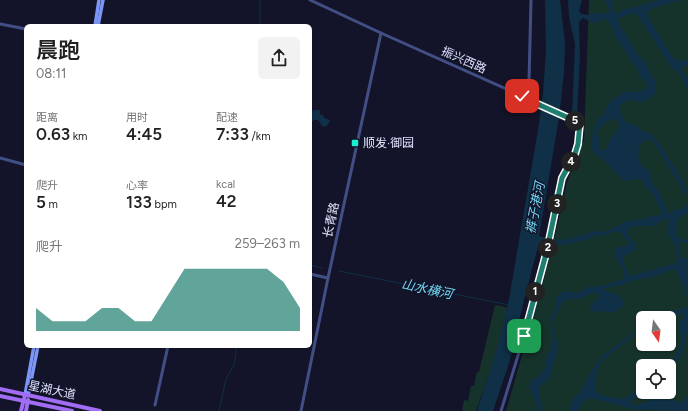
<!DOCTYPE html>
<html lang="zh">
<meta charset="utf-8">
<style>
body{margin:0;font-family:Figtree,"Noto Sans SC",sans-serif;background:#f2f2f2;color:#222;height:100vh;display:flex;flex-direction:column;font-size:15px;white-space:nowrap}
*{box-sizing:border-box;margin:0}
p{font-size:13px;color:#767676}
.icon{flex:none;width:22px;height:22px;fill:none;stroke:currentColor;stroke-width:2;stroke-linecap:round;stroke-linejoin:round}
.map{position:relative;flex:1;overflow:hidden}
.panel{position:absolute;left:24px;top:24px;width:288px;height:324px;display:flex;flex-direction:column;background:#fff;border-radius:6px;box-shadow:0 1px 3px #0004}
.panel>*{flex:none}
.needle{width:26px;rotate:166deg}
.fabs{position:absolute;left:636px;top:311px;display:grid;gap:8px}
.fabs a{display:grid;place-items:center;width:40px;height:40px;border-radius:6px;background:#fff;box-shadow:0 1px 3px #0004;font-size:20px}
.pin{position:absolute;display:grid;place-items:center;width:34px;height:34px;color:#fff;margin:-17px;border-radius:8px;box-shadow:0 2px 6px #0006}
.km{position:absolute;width:20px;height:20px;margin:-10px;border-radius:50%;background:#222;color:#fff;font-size:11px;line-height:20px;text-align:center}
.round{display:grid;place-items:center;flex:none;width:42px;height:42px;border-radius:6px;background:#f2f2f2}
.summary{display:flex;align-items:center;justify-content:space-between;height:68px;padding:0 12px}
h1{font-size:22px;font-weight:600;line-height:30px}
.figures{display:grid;grid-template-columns:repeat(3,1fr);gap:6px;height:68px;padding:4px 12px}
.figures div{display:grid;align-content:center}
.figures b{font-size:17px;font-weight:600}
.figures small{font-size:11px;font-weight:400}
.figures p{font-size:11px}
.chart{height:112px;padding:8px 12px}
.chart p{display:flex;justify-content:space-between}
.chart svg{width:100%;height:72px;margin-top:4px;fill:#1e7e70;opacity:.7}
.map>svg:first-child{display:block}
.green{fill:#16332b;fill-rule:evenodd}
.water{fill:#0f3046;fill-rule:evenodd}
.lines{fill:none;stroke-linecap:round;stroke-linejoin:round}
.stream{stroke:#0f3046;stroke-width:1}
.tertiary{stroke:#414f85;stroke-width:3}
.secondary{stroke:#7c96f5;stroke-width:3.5}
.primary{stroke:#a16df4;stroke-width:4}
.route-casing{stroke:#fff;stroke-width:8}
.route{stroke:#1e7e70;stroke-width:5}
.poi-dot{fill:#18eed0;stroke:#131429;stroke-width:1.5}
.labels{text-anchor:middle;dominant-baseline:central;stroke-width:3;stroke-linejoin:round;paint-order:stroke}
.street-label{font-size:12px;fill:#dde1fd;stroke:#131429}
.poi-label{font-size:12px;fill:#dde1fd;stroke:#131429;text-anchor:start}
.water-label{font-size:13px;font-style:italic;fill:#73d8f5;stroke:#131429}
</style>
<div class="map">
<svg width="688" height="411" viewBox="0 0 688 411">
<rect width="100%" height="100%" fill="#131429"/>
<g class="green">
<path d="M589,0H688V411H506L544,279L559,219L567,183L581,143L584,142ZM643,318H669V344H643ZM643,366H669V392H643Z"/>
<path d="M495,305L506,307L507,310L495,359L476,411H462L464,400L468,401L471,386H474L477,372H479Z"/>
</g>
<g class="water">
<path d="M545,0H560L565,43L564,73L559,118L539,236L552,240L569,239L595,231L605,232L627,221L642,219L647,217L661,215L662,212L652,193L645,187L642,179L625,181C617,176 612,168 605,161C602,158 598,157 595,154C586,145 595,128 598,118L604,115L609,102L625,92L642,91L647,87V83L639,76L637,68L629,59L624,48L616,39L610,23L607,19L593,23L583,18L579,22L580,54L577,117L572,115L575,44L569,17L568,0H582L579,11L581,14L588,15L595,13H608L609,9L605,0H612L614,11L617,13L624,10L659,0H681L649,10L647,13L648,17L673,58L683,61L688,59V64L683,67L681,70L684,75L688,76V90L679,73L671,67L636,13C632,13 620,17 618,20L620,26L625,33L638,55L646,63L649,71L655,80L656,93L644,102C633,103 628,95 620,108L621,114L625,122L636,125L643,132L650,133L661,145L688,191V195L684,192L652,140H646L641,143L638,153L639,163L650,171L653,186L659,191L668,213H671L675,210L682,209L688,202V213L678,218C677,229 670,239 688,240V243L682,242L679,244L681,259H684L688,256V281L686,285L688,300L676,269L670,270L656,276L631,281L621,285L604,288V289L606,291C614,293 622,295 624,304L622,307L612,313L604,311L596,312L591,310L590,305L600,297L598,293H593L582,298L564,300L552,321L557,341V353L552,368L550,377L539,388L542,411H538C538,401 526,389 531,380L540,376L541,372L546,368V360L547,354L550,353L553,338L550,318L555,310L556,299L559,294L564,291L578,293L588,287L601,286L624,279C627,261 598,250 628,245L629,243L622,233L617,231L603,236L596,235L587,240L561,245H553L547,242L539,243L524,300L510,360L493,411H477L495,356L509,299L538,130L543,93L546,51ZM616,119L620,123L619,128L611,137L606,150H602L599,148V139L596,133C600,124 606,121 616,119ZM664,219H668L669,221L667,232L675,246L677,257L676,262L673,264L630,276L628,274L623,259L627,254L634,251L636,245L628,234V229L636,226H655Z"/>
<path d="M315,110H320V115H323L324,118L330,120C329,124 327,126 323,127L318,120H315L310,122V111Z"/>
<path d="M688,306C688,328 687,355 669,372V366L673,361L682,343L679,323L684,317V313L656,318L663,314L685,308Z"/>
<path d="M643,325V328L603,360C596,369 595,380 596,392L604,396L624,399L643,387V391L630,402L632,404L636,406L655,398L682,402L685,399L688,395V411L632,409L604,401L590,398L584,401L578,411H569L574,397L578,395L592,370L603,355Z"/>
</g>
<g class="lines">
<g class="stream">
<path d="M260,0V26"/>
<path d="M310,265L322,268"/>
<path d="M339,271L509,305"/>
<path d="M219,411L226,379L234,365L237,346"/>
</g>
<g class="tertiary">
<path d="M310,0L381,33L522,96L529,81L531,0"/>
<path d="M0,24L26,29"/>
<path d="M0,158L26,165"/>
<path d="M310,274L328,278"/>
<path d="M155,405L168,346"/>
<path d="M301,411L328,278L381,33"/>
<path d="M501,411L524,336L547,250L562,178L575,154L578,144L580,123L533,102L522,96"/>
</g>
<g class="secondary">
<path d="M95,26L99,0"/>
<path d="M98,26L103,0"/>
<path d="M25,395L34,346"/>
<path d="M28,396L38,346"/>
</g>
<g class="primary">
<path d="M0,389L100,411"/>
<path d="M0,396L72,411"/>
<path d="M21,411L25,395"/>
<path d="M26,411L28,400"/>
</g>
</g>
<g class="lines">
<g class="route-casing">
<path id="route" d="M522,96L533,102L580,123L578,144L575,154L562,178L547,250L524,336"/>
</g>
<use href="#route" class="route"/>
</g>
<rect class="poi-dot" x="351" y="139" width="8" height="8" rx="2"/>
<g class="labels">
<g class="street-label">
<text transform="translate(464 60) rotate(24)">振兴西路</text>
<text transform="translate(331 220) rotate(-78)">长青路</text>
<text transform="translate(52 390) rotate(12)">星湖大道</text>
</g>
<g class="poi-label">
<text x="363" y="143">顺发·御园</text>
</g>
<g class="water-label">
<text transform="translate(535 208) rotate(-79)">裤子港河</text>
<text transform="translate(427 289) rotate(12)">山水横河</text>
</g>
</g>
</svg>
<div class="fabs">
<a><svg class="needle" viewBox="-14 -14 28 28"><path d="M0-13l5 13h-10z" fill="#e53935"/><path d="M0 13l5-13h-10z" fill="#767676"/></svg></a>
<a><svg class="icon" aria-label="locate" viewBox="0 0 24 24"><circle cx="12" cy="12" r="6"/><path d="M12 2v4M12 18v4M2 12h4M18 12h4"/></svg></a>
</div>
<div class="pin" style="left:524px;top:336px;background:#1e9e55"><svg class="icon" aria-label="arrive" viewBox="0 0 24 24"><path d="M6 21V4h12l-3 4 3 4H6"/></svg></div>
<div class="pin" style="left:522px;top:96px;background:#d93025"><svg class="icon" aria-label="check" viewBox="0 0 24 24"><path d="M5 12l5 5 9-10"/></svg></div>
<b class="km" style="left:535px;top:292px">1</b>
<b class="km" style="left:548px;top:248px">2</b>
<b class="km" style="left:557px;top:204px">3</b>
<b class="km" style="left:571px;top:162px">4</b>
<b class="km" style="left:575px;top:121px">5</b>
<section class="panel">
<div class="summary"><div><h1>晨跑</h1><p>08:11</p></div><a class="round"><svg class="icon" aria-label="share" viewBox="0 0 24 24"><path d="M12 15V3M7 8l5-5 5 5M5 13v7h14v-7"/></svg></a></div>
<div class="figures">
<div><p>距离</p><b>0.63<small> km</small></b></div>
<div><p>用时</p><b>4:45</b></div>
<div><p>配速</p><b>7:33<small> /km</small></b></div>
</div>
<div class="figures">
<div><p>爬升</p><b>5<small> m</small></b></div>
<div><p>心率</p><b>133<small> bpm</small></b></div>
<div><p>kcal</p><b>42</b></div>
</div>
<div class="chart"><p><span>爬升</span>259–263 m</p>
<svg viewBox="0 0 160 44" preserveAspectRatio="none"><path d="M0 44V30L10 38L20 38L30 38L40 30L50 30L60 38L70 38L80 22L90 6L100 6L110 6L120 6L130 6L140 6L150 14L160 30V44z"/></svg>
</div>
</section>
</div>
